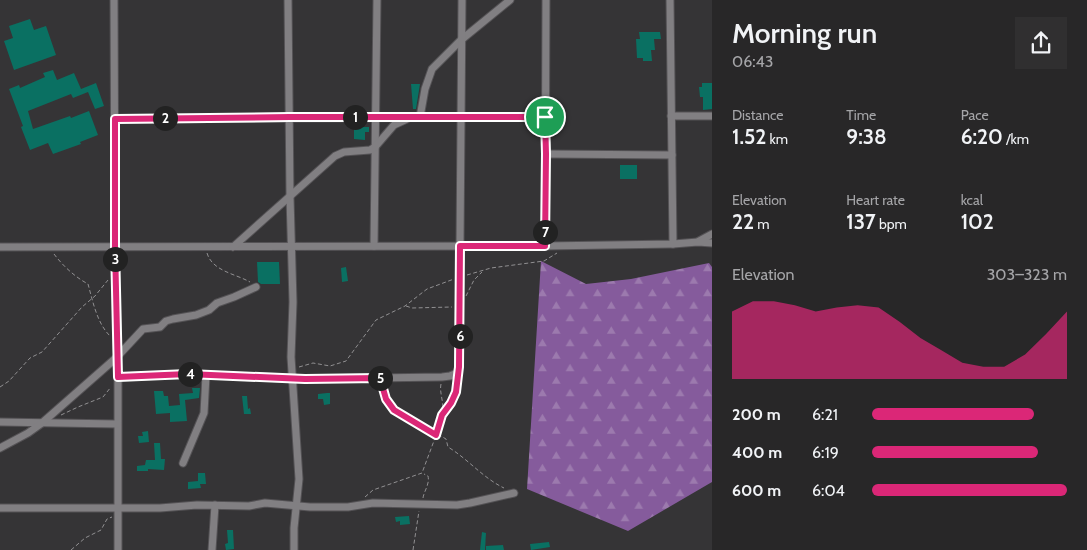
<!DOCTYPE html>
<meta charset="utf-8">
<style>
body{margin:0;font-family:Cabin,sans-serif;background:#302f30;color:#f1f3f6;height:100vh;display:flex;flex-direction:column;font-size:19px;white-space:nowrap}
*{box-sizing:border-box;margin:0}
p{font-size:16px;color:#a5a5a8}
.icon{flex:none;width:28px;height:28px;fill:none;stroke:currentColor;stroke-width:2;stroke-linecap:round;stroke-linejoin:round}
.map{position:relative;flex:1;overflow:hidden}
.sheet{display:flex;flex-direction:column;background:#282728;width:375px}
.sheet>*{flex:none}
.pin{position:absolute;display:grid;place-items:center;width:42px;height:42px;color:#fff;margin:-21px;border:2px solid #fff;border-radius:50%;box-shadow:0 1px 5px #0007}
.km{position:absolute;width:25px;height:25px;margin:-12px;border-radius:50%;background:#222;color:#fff;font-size:14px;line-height:25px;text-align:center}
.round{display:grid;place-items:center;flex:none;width:52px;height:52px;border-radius:0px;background:#302f30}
.headline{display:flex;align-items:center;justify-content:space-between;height:85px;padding:0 20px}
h1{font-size:28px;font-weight:600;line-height:38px}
.stats{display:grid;grid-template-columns:repeat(3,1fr);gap:8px;height:85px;padding:5px 20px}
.stats div{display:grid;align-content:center}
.stats b{font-size:21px;font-weight:600}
.stats small{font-size:14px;font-weight:400}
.stats p{font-size:14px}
.chart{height:140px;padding:10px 20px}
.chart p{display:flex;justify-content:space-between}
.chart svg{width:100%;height:90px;margin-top:5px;fill:#db2777;opacity:.7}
ul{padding:0 20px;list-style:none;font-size:16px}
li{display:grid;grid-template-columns:80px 60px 1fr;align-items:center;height:38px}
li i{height:12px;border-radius:6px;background:#db2777}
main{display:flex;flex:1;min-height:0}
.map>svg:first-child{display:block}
.forest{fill:url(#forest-firs)}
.building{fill:#0a7062}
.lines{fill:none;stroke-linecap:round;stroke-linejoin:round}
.street-casing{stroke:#545255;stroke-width:9}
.path{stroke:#919092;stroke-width:1;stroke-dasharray:4 2.5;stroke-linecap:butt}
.street{stroke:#817f82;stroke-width:7}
.route-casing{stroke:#fff;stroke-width:10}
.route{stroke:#db2777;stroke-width:6}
</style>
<main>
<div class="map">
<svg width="712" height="550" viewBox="0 0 712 550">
<defs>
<pattern id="forest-firs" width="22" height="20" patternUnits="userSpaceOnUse" patternTransform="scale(1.25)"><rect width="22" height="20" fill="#855b9c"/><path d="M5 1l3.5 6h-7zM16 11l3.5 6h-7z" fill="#9c7aae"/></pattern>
</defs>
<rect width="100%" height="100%" fill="#353436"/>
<path class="forest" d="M541,261L586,284L631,279L709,263L712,267V482L628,531L527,489Z"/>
<g class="building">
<path d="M30,19L34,30L46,26L56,55L14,70L4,41L13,38L9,26Z"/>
<path d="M639,32H660L661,39H654L655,50H651L652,61H643V58H637L636,39H640Z"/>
<path d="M53,70L57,80L74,73L81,89L96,83L104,106L95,109L88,92L73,98L71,94L28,111L33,129L70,116L71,118L89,111L98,135L80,142L81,144L53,154L48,143L30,150L21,127L23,126L9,89L19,85L20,88L45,77L43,73Z"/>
<path d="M702,83H712V109L703,110V97H700L699,87H702Z"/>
<path d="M411,84H420L416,109H413Z"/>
<path d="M354,127H369V132H365V140L354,139Z"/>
<rect x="620" y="165" width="17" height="14"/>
<path d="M257,262H279L280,284H261L258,282Z"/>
<path d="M346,267L348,281L342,282L341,268Z"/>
<path d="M192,388H200L199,398L185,400L187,421L170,422V413L156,414L154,391H163L164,396H168L169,406L180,405L179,394L193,393Z"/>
<path d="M327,393H330V404L324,405L323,399H318V394Z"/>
<path d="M242,396H247L248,409L250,408L251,414H244Z"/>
<path d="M148,431L149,442L139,443L138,436H143L142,432Z"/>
<path d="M154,443H160L161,459H165L164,470L148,469V471H137V466L145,465L146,460H155Z"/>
<path d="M198,473H205L206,484H200L201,488L188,489V482L198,481Z"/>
<path d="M409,516L410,524L400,525V521L396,522L395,517Z"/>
<path d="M227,530H233L234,549L226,550L225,544L228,543Z"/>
<path d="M482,532L486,533L485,550H480Z"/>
<path d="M549,542L550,547L531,550L530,544Z"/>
<path d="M503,545L504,550H486V546Z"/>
</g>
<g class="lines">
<g class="street-casing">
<g id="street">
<path d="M114,0L115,246L118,377V550"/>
<path d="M288,0L290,197L293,302L291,357L299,479L294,528V550"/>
<path d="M670,0L673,244"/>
<path d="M671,116H712"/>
<path d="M420,117L425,89L432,69L461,40L510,0"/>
<path d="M115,119L545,117"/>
<path d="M546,154L672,155"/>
<path d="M699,241L712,234"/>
<path d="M374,246L377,0"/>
<path d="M545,246L546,0"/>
<path d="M0,247L545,246L673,244L698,242L712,243"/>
<path d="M233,247L335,156L344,152L370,150L375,147L394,125L407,119"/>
<path d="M118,377L188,374L305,379L442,377L450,376L457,373L459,367L462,0"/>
<path d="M0,422L117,424"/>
<path d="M0,448L28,433L42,423L116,358L143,329L160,327L166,321L173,319L196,315L209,310L217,303L234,297L256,287"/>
<path d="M183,463L204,413L206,375"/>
<path d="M0,508H160L197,505L249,506L265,503L310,507H348L373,503L457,505L470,503L514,493"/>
<path d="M212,550L215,505"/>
</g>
</g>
<g class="path">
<path d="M207,253C212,271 236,274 250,282"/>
<path d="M54,254C63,266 75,277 88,284C93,302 97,323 110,336"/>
<path d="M467,275L491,268L544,261L557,253"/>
<path d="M466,296L474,280L482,272"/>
<path d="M406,306L412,308L452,307"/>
<path d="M299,367L313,363L330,366L346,361L376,320L405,306L427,289L454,279"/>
<path d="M441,384C439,394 445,403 442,414"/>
<path d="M383,385C384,391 384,396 387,401C398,419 428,428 446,439L448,447C468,459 483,478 504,488"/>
<path d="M0,387L9,381L30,358L42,352L82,307L95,296L108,280"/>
<path d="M61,415L78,407L103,397L111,387"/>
<path d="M365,497L373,490L422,473L438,430L442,415L451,403L456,392L457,381"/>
<path d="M423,498C424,491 430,484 428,476L424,474"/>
<path d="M71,550L85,538L101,530L107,519L112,517"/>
<path d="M413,550L419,511"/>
</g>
<use href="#street" class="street"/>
</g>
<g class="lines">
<g class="route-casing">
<path id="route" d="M290,117H545L546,154L545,246H460L459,367L456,392L451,403L442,415L436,435L394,410L386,399L380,378L305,379L188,374L118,377L115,246V119Z"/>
</g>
<use href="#route" class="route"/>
</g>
</svg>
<div class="pin" style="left:545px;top:117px;background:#1e9e55"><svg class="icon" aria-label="arrive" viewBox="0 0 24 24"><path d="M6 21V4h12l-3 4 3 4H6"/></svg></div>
<b class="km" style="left:355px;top:117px">1</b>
<b class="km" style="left:165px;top:118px">2</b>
<b class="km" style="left:115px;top:259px">3</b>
<b class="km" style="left:190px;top:374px">4</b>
<b class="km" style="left:380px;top:378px">5</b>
<b class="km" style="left:460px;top:336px">6</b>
<b class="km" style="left:545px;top:232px">7</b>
</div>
<section class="sheet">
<div class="headline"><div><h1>Morning run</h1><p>06:43</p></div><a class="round"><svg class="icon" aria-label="share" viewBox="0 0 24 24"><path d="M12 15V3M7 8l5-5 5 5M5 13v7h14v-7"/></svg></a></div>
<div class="stats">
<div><p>Distance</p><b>1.52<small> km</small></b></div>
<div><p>Time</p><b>9:38</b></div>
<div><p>Pace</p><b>6:20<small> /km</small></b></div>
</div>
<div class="stats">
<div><p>Elevation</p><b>22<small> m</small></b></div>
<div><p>Heart rate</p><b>137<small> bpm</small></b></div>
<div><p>kcal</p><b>102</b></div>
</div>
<div class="chart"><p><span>Elevation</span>303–323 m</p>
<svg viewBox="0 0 160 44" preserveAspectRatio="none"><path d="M0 44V11L10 6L20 6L30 8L40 11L50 9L60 8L70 9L80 16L90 24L100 30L110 36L120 38L130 38L140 32L150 22L160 11V44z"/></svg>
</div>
<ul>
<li><b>200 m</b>6:21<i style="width:83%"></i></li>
<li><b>400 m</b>6:19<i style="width:85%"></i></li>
<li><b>600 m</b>6:04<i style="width:100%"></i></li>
</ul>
</section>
</main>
